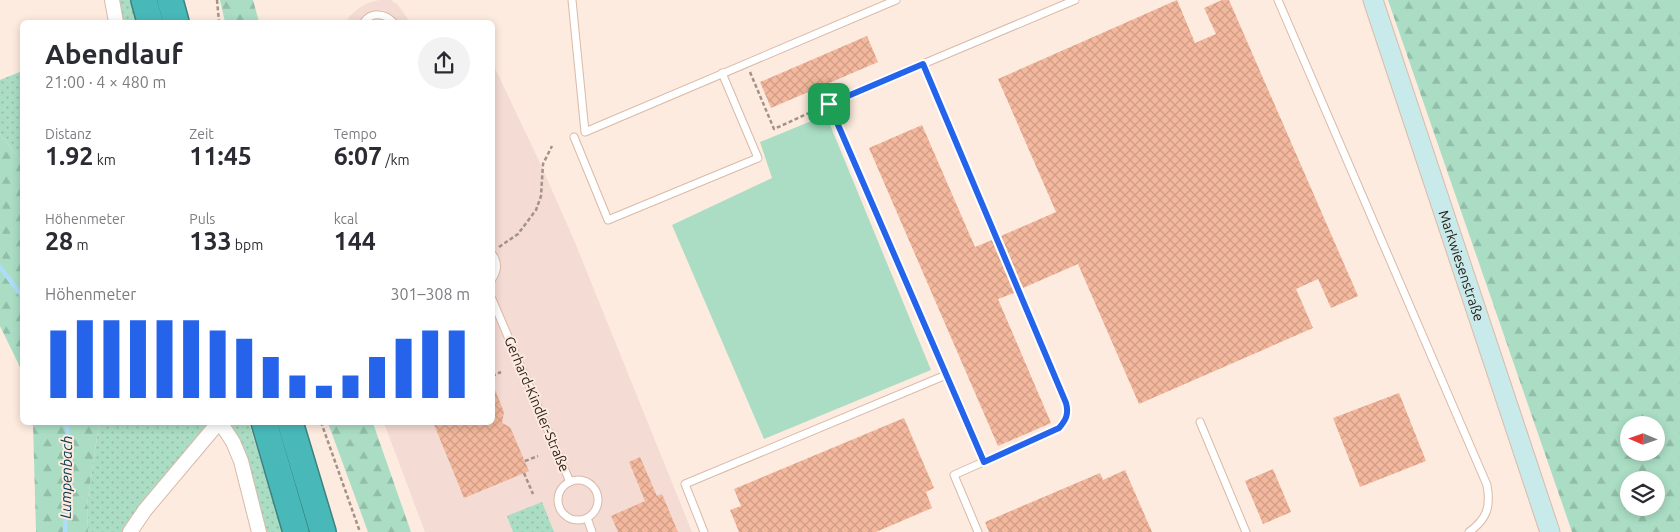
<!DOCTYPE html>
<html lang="de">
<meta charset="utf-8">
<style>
body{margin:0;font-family:Ubuntu,sans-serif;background:#f2f2f3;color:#2b2b33;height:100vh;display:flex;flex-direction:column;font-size:19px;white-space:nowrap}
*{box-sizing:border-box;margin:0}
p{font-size:16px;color:#7c7c81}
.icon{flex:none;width:28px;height:28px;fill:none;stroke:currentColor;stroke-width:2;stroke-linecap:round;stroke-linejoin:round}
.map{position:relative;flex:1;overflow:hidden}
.side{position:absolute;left:20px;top:20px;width:475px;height:405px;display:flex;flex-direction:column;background:#fff;border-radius:8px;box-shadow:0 2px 8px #0003}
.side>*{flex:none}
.needle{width:32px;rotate:272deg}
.tools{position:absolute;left:1620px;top:416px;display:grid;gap:10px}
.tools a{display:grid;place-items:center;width:45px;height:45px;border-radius:50%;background:#fff;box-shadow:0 2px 8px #0003;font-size:25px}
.pin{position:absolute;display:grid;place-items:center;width:42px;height:42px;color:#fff;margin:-21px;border-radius:10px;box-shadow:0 2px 8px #0006}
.round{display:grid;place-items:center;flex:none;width:52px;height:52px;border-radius:26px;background:#f2f2f3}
.summary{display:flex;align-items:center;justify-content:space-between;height:85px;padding:0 25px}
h1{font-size:28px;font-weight:600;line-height:38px}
.metrics{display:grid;grid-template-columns:repeat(3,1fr);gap:8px;height:85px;padding:5px 25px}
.metrics div{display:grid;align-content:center}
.metrics b{font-size:25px;font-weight:600}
.metrics small{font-size:14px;font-weight:400}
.metrics p{font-size:14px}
.chart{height:140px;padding:10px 25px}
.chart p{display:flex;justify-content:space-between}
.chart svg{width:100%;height:90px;margin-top:5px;stroke:#2563eb;stroke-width:6}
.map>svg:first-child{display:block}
.commercial{fill:#f4dbd3}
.green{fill:url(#green-dots)}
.forest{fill:url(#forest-firs);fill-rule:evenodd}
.pitch{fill:#aaddc4}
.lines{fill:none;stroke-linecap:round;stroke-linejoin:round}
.stream{stroke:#aeddf8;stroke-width:4.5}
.building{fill:url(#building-cross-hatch)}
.lane-casing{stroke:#d9baa8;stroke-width:9}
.street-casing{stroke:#d9baa8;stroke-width:16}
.secondary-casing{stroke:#d9baa8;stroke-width:21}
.highway-casing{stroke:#3c827f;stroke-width:28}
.path{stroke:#a29288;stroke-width:2.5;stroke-dasharray:4 2.5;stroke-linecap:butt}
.lane{stroke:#fff;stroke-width:7}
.street{stroke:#fff;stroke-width:14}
.secondary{stroke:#c8eaea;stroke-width:19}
.highway{stroke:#48b9b8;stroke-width:25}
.route-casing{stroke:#fff;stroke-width:10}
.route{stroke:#2563eb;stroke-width:6}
.labels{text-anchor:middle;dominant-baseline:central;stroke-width:4;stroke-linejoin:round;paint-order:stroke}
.street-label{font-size:14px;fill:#271b15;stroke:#feebdf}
.water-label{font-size:15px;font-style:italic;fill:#05394f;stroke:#feebdf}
</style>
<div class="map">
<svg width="1680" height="532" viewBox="0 0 1680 532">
<defs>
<pattern id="green-dots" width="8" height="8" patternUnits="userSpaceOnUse" patternTransform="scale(1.25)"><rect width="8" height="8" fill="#aaddc4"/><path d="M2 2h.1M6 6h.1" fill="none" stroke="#92bda8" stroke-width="1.8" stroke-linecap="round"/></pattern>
<pattern id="forest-firs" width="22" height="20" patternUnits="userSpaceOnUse" patternTransform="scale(1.25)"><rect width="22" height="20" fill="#aaddc4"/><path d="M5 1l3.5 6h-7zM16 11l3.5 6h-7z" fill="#92bda8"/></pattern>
<pattern id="building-cross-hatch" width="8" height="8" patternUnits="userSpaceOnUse" patternTransform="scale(1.25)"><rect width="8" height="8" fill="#f3b89d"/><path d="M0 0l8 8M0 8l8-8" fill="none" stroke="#d09e86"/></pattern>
</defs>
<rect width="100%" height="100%" fill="#feebdf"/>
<g class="commercial">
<path d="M379,0H391L398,5L410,22H347L349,17L358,9L368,3Z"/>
<path d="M493,64L540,163L574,240L692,532H425L384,423L492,422Z"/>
</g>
<g class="green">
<path d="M117,0H131L137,22H122Z"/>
<path d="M22,71V162L0,134V80Z"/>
<path d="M99,423H209L124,532H88L87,505Z"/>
<path d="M229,423H249L283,532H263L238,437Z"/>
<path d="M542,502L554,532H513L507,516Z"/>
</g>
<g class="forest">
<path d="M220,0H253L259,22H225Z"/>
<path d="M1388,0H1680V532H1572ZM1629,425H1656V452H1629ZM1629,480H1656V508H1629Z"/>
<path d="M0,134L22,162V371L0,326Z"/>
<path d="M33,423H99L87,505L88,532H36Z"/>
<path d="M328,423H373L411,532H368Z"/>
</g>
<path class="pitch" d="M826,115L931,370L764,439L672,225L772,178L760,142Z"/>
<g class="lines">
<g class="stream">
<path d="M0,267L22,296"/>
<path d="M65,532L69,441L66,422"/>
</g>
</g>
<g class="building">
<path d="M1177,0L1195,43L1216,34L1204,8L1222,0H1229L1358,296L1331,308L1318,279L1296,289L1313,328L1139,404L1078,264L1023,288L1001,236L1056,212L998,79Z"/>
<path d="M867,36L878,62L771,108L760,82Z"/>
<path d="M922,125L975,247L992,240L1014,293L998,299L1051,423L998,446L869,148Z"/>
<path d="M493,385L504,412L502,423L510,427L529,471L464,498L433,422H492Z"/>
<path d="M1399,393L1426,461L1360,487L1333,418Z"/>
<path d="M904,418L934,488L926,492L932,508L876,532H739L730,510L741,506L734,489Z"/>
<path d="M640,457L657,496L662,494L678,532H618L611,516L645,501L629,462Z"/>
<path d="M1273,469L1291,512L1263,524L1245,481Z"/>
<path d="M1125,470L1152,532H989L985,522L1100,473L1103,480Z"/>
</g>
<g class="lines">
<g class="lane-casing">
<g id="lane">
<path d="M572,0L585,132L896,0"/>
<path d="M1278,0L1487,485C1491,507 1487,519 1469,532"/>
<path d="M364,22C371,12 385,13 393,22"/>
<path d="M923,64L829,104L984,461"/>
<path d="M574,137L608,220L758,158L722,73"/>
<path d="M492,254C498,262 498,270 492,279"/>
<path d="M492,299L570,482"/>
<path d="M1200,422L1246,532"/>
<circle cx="578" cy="500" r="20"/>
<path d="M587,518L592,532"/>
<path d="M704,532L685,484L946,375"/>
<path d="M978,532L954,475L1059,428C1066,420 1069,414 1066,403L923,64L1075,0"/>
</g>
</g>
<g class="street-casing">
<g id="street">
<path d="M112,0L116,22"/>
<path d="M220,422L233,442L241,461L259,532"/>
<path d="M130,532L145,510L219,422"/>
</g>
</g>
<g class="secondary-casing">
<g id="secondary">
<path id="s1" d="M1373,0L1550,532"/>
</g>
</g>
<g class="highway-casing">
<g id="highway">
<path d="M144,0L150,22"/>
<path d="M170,0L176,22"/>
<path d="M264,422L296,532"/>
<path d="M290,422L323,532"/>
</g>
</g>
<g class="path">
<path d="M217,0L219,22"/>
<path d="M750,72L774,129L820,108"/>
<path d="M499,247L518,234L536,210L541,196L543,164L552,146"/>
<path d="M492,376L501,372"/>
<path d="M321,422L360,532"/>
<path d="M525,461L538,456"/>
<path d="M524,473L533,494"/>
</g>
<use href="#lane" class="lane"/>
<use href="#street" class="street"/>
<use href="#secondary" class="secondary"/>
<use href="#highway" class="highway"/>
</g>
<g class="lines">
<g class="route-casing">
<path id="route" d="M923,64L1066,403C1069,414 1066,420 1059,428L984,462L829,104Z"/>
</g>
<use href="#route" class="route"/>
</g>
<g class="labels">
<g class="street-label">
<text stroke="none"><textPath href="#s1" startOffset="280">Markwiesenstraße</textPath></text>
<text transform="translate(537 404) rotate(67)">Gerhard-Kindler-Straße</text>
</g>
<g class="water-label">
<text transform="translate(66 477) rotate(-89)">Lumpenbach</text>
</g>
</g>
</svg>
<div class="tools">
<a><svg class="needle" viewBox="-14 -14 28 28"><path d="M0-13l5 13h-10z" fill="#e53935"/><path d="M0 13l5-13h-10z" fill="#7c7c81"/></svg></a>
<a><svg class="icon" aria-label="layers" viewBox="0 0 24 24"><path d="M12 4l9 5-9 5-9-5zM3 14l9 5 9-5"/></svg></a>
</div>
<div class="pin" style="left:829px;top:104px;background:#1e9e55"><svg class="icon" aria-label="arrive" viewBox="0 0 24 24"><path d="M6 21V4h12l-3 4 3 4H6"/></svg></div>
<section class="side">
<div class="summary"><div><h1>Abendlauf</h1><p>21:00 · 4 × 480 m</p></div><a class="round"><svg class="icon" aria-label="share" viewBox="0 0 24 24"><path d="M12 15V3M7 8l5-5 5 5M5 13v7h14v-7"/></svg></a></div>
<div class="metrics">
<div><p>Distanz</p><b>1.92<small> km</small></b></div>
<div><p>Zeit</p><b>11:45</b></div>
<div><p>Tempo</p><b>6:07<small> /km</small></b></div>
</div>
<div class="metrics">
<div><p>Höhenmeter</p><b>28<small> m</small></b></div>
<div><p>Puls</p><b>133<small> bpm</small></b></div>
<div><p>kcal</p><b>144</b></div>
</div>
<div class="chart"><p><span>Höhenmeter</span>301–308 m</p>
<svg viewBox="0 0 160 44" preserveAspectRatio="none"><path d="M5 44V11M15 44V6M25 44V6M35 44V6M45 44V6M55 44V6M65 44V11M75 44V15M85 44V24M95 44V33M105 44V38M115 44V33M125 44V24M135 44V15M145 44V11M155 44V11"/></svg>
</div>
</section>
</div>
